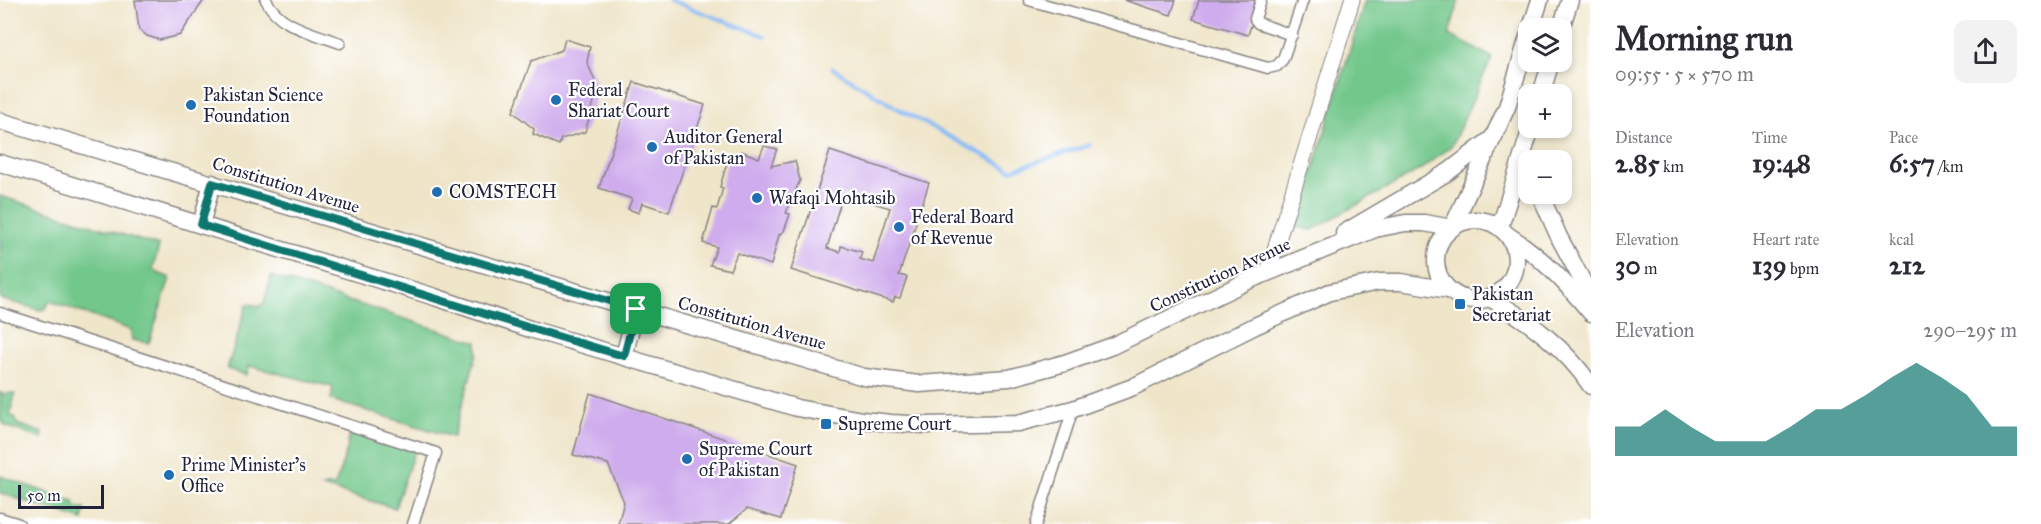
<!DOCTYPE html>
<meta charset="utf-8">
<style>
body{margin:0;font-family:"IM FELL Great Primer",serif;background:#f2f2f3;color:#2b2b33;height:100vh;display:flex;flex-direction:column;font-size:22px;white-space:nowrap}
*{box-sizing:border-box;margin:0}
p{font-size:20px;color:#7c7c81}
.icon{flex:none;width:33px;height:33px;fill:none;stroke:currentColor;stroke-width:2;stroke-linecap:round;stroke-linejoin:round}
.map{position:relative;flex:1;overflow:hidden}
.drawer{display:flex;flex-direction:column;background:#fff;width:450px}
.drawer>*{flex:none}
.buttons{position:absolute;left:1518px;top:18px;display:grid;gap:12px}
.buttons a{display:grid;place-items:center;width:54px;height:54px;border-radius:12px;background:#fff;box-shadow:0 3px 9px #0003;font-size:30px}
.scale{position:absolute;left:18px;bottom:15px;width:86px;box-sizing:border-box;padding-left:6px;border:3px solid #22223b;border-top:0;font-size:16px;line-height:21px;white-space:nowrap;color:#22223b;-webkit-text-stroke:4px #fff;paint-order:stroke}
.pin{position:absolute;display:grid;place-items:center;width:51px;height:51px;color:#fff;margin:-26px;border-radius:12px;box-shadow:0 3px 9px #0006}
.round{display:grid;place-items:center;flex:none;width:63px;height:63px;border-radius:12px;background:#f2f2f3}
.summary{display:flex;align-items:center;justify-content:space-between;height:102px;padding:0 24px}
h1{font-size:33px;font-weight:800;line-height:45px}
.figures{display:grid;grid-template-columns:repeat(3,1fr);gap:9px;height:102px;padding:6px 24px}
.figures div{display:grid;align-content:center}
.figures b{font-size:26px;font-weight:800}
.figures small{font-size:16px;font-weight:400}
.figures p{font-size:16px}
.chart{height:168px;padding:12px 24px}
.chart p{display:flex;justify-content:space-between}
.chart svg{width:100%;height:108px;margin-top:6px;fill:#0f766e;opacity:.7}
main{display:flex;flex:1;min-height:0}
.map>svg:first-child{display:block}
.green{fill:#72c78b;stroke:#4a7463;stroke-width:1.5}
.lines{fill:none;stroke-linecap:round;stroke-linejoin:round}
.stream{stroke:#89bbf6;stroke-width:4}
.building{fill:#cfaced;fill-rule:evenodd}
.street-casing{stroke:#888482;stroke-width:13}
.secondary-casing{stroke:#888482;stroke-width:17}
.primary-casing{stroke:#888482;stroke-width:19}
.street{stroke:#fff;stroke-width:10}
.secondary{stroke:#fff;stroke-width:15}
.primary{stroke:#fff;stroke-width:16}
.route-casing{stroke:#fff;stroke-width:12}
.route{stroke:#0f766e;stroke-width:8}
.poi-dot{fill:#1f6fb2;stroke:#fff;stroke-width:2}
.labels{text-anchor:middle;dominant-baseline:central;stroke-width:4.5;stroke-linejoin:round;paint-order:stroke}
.poi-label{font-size:18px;fill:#22223b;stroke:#fff;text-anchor:start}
.street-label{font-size:18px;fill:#22223b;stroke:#fff}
</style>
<main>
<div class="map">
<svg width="1591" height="524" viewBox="0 0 1591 524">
<rect width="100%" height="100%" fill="#fff"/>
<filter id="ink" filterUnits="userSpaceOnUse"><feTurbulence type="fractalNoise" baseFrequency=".0167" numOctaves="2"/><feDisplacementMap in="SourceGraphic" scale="12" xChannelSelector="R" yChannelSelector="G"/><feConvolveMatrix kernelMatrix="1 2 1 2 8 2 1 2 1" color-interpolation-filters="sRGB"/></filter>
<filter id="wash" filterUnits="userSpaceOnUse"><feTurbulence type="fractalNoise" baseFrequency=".008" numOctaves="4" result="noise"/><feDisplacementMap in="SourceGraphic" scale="24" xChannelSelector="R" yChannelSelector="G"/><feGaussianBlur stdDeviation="1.35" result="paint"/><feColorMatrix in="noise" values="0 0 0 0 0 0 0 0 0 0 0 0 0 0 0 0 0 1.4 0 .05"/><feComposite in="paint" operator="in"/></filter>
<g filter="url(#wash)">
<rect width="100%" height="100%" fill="#efe5c9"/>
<g class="green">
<path d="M1365,0H1459L1449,35L1492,57L1452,145L1421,169L1312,230L1296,227Z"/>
<path d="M0,196L159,246L153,269L158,273L170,278L149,343L132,340L131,330L50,301L45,309L40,310L0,299Z"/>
<path d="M271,276L477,342V353L453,437L331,400L333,387L249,366L247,375L227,369L247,304L260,306L264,303Z"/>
<path d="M0,392L4,395L10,393L15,394L10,416L15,417L17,424L43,433L42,439L6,426L0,419Z"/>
<path d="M349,428L415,449L395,508L323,487L330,485L335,486L348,446L347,442L350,436Z"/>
<path d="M0,476L74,502L75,507L85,509L83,520L0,493Z"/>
</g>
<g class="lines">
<g class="stream">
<path d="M669,0L765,36"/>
<path d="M832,68L895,107L1011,170L1090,145"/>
</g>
</g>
<g id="blocks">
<g class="building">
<path d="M135,0H204L180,35L160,40L147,36L139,29Z"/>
<path d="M1124,0H1176L1171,15Z"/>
<path d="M1199,0H1259L1248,35L1193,19Z"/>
<path d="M565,39L590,47L587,62L598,88L585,132L561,139L559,145L533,134L534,129L513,112L531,61L562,50Z"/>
<path d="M634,82L705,105L669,212L642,203L639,213L628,209L632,199L599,188Z"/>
<path d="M764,146L777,149L771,166L795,161L800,180L786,213L790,214L784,231L779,235L771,265L737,253L730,270L710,265L717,247L703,243L713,208L717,209L723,188L720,187L728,159L737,161L741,151L759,158Z"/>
<path d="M830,151L929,183L899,275L907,277L900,298L895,297L893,302L791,270ZM843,194L890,208L873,263L860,259L862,252L841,246L840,252L827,248Z"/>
<path d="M590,393L798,464L781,519L747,509L729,524H618L624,502L608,464L573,455Z"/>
</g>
</g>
</g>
<g filter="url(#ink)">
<use href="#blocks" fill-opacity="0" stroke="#888482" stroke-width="1.5"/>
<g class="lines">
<g class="street-casing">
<g id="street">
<path d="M266,0C279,27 314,33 340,43"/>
<path d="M1029,0L1268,68L1277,66L1283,59L1303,0"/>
<path d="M1261,0L1255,19L1258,23L1292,35"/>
<path d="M0,313L436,453L413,524"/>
<path d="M0,518L19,524"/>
<path d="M1036,524L1073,409"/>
</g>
</g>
<g class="secondary-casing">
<path id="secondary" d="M1268,272L1352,0"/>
</g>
<g class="primary-casing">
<g id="primary">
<path d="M1531,28L1540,0"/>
<path d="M1561,28L1570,0"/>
<path d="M1541,94L1551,62"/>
<path d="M0,121L864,377L919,384L1009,378L1065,363L1112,346L1252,279L1375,229L1405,223H1424L1452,228"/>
<path d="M0,163L435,297L530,329L797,408L862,420L891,423L926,425L1018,423L1073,409L1133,387L1255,326L1330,292L1379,282H1401L1449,290"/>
<path d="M1540,194L1559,237L1591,297"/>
<circle cx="1476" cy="260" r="40"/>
<path d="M201,225L212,183"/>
<path d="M1500,227L1531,128"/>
<path d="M1452,228L1507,107L1528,37"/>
<path d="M1344,233L1448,172L1494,137"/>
<path d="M1509,236C1542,257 1566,283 1591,313"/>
<path d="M1490,298C1529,321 1566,348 1591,386"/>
<path d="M624,356L636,309"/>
</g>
</g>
<use href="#street" class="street"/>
<use href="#secondary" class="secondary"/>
<use href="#primary" class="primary"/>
</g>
</g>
<g class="lines" filter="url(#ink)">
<g class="route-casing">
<path id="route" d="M212,183L636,309L624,356C482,315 342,268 201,225Z"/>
</g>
<use href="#route" class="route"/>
</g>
<g class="poi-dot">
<circle cx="556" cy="100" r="6"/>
<circle cx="191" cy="105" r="6"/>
<circle cx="652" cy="147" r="6"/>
<circle cx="437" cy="192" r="6"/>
<circle cx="757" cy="198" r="6"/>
<circle cx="899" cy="227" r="6"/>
<rect x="1454" y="298" width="12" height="12" rx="3"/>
<rect x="820" y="418" width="12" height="12" rx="3"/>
<circle cx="687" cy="459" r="6"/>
<circle cx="169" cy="475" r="6"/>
</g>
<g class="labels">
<g class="poi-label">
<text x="568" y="90">Federal<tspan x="568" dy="21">Shariat Court</tspan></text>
<text x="203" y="95">Pakistan Science<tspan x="203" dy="21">Foundation</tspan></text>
<text x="664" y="137">Auditor General<tspan x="664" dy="21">of Pakistan</tspan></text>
<text x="449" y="192">COMSTECH</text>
<text x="769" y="198">Wafaqi Mohtasib</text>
<text x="911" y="217">Federal Board<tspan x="911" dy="21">of Revenue</tspan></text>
<text x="1472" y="294">Pakistan<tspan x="1472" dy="21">Secretariat</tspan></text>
<text x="838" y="424">Supreme Court</text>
<text x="699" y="449">Supreme Court<tspan x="699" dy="21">of Pakistan</tspan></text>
<text x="181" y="465">Prime Minister's<tspan x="181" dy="21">Office</tspan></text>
</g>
<g class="street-label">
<text transform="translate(286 185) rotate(17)">Constitution Avenue</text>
<text transform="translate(1220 275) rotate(-25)">Constitution Avenue</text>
<text transform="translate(752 323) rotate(16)">Constitution Avenue</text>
</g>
</g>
</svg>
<div class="buttons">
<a><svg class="icon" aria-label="layers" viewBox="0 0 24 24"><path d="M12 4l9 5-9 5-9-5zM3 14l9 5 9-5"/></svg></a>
<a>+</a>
<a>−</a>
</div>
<div class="scale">50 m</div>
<div class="pin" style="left:636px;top:309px;background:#1e9e55"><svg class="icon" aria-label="arrive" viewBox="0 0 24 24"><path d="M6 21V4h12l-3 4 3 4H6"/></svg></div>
</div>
<section class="drawer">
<div class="summary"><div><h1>Morning run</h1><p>09:55 · 5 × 570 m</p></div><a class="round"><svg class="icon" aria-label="share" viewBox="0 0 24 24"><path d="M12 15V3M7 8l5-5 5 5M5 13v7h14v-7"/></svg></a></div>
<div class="figures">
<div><p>Distance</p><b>2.85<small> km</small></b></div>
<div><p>Time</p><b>19:48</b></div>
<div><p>Pace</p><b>6:57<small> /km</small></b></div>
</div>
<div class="figures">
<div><p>Elevation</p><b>30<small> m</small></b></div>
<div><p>Heart rate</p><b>139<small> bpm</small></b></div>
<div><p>kcal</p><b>212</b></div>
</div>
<div class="chart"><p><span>Elevation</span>290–295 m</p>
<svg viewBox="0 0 160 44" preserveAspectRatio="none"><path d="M0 44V32L10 32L20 25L30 32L40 38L50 38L60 38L70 32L80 25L90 25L100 19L110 12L120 6L130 12L140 19L150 32L160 32V44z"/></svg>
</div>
</section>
</main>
